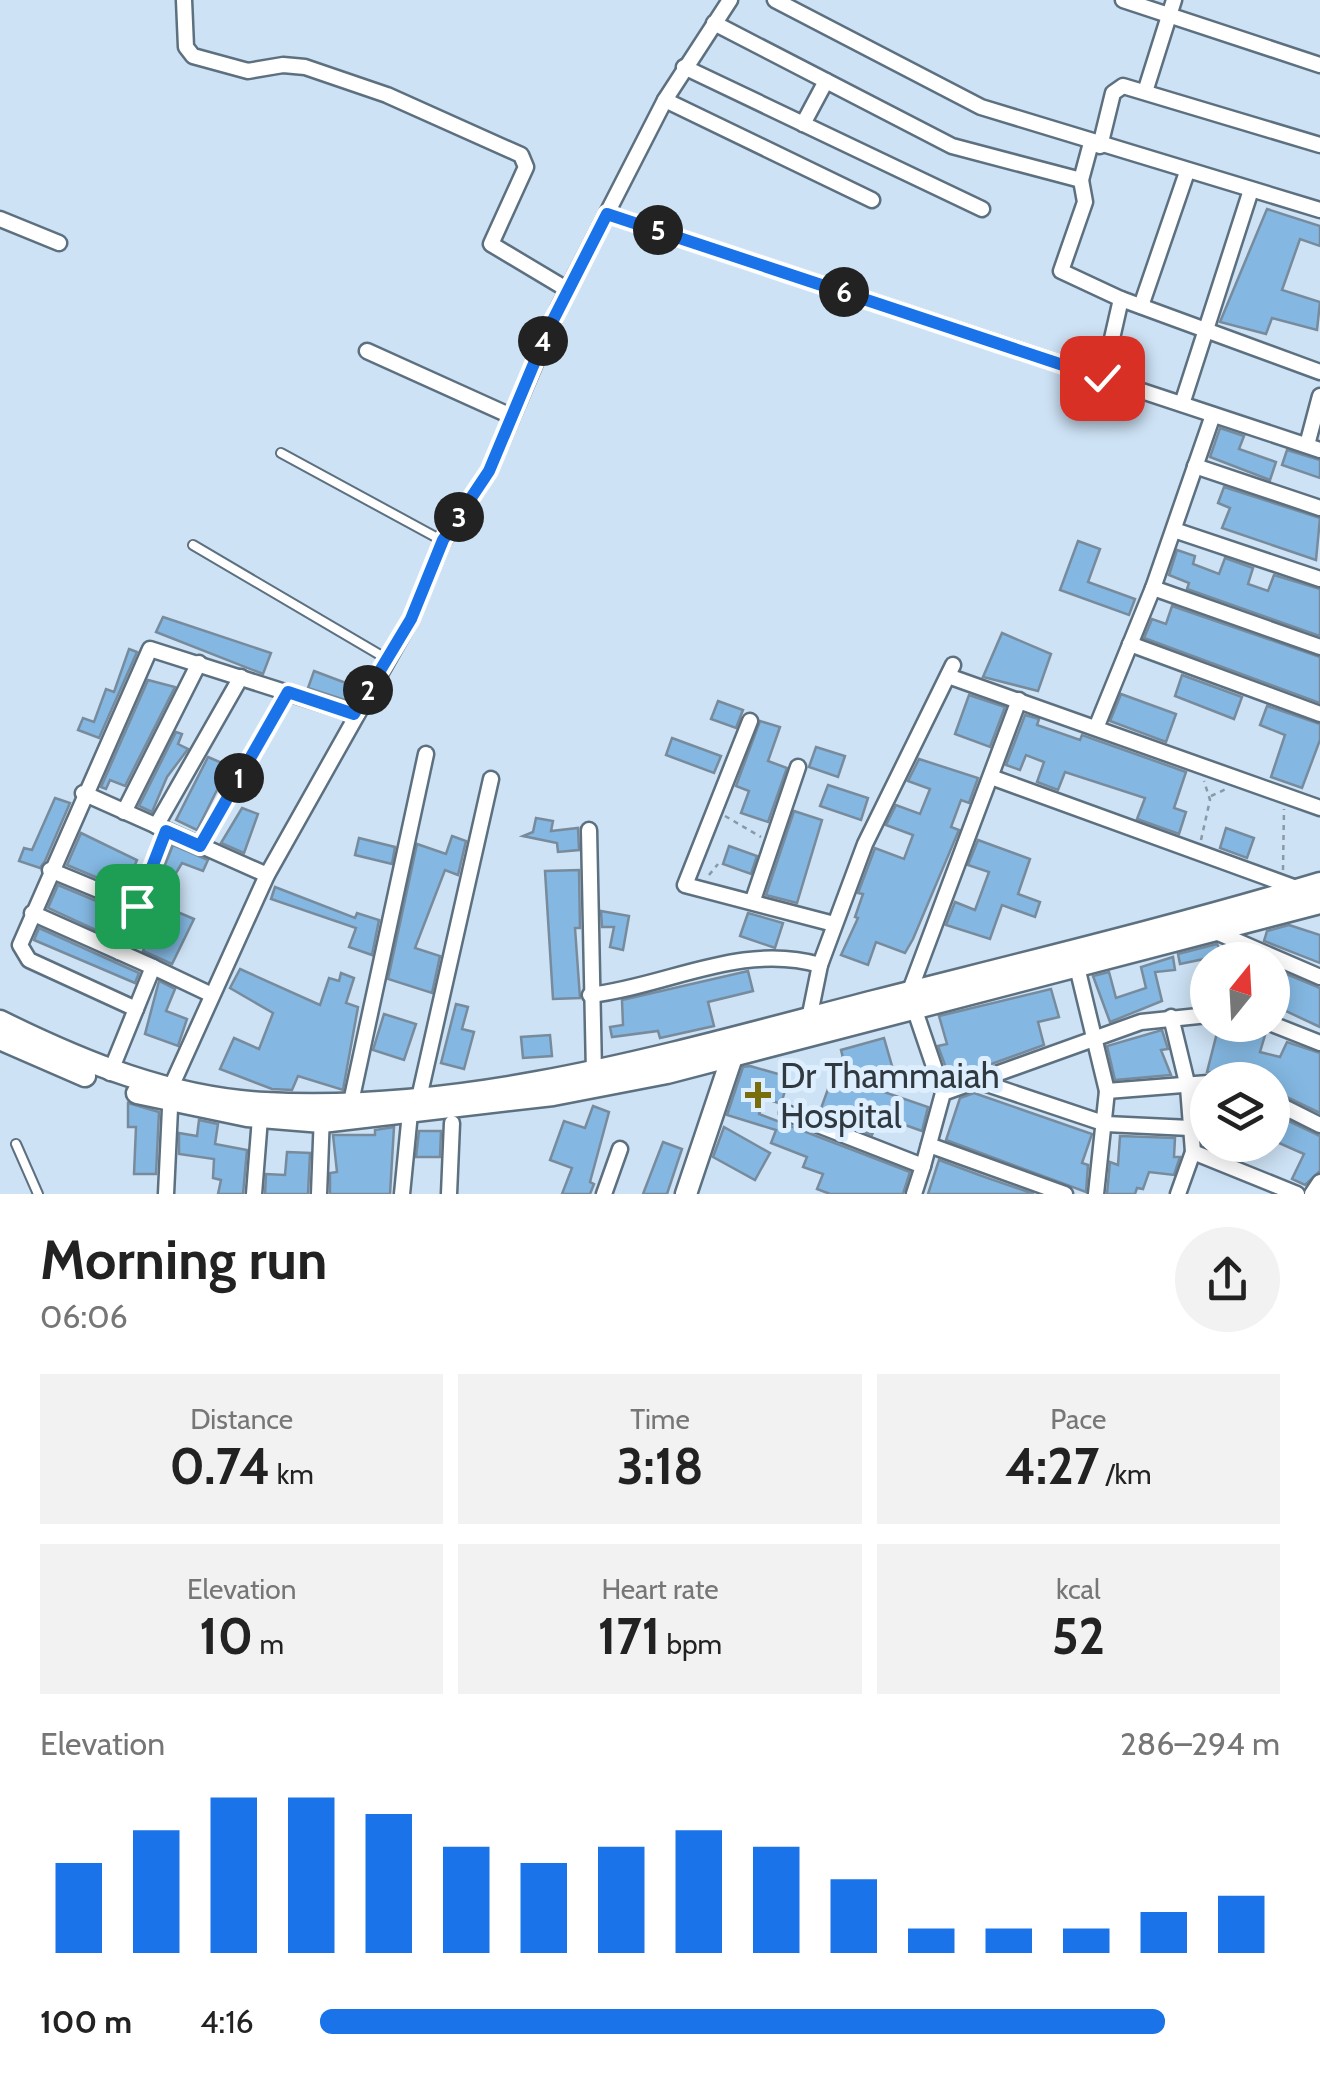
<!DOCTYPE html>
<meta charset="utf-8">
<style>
body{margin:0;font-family:Cabin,sans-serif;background:#f2f2f2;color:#222;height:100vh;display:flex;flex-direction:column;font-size:38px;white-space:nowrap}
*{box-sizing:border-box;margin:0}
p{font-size:32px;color:#767676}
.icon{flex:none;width:55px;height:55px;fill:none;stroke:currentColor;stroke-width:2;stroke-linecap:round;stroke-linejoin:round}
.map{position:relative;height:1194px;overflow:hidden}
.side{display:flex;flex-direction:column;background:#fff;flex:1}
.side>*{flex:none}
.needle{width:65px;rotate:18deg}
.fabs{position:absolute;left:1190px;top:942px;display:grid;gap:20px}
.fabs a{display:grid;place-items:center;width:100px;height:100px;border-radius:50%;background:#fff;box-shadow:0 5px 25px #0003;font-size:50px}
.pin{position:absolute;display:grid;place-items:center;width:85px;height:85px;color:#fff;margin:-42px;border-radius:20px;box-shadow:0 5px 15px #0006}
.km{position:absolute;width:50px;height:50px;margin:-25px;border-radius:50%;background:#222;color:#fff;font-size:28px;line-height:50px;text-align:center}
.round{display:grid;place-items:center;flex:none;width:105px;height:105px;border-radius:52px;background:#f2f2f2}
.summary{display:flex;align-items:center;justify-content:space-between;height:170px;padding:0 40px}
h1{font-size:55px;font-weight:800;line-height:75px}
.metrics{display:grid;grid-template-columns:repeat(3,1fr);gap:15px;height:170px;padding:10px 40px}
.metrics div{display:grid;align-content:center;border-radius:0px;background:#f2f2f2;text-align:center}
.metrics b{font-size:50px;font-weight:800}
.metrics small{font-size:28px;font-weight:400}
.metrics p{font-size:28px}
.chart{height:280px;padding:20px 40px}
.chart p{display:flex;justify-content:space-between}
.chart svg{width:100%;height:180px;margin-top:10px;stroke:#1a73e8;stroke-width:6}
ul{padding:0 40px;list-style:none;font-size:32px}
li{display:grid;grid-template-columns:160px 120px 1fr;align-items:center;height:75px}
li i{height:25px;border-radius:12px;background:#1a73e8}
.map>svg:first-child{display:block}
.building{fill:#84b8e2;stroke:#778b9c;stroke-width:2.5}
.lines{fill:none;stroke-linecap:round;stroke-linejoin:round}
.service-casing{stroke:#5d7080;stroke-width:12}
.minor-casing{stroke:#5d7080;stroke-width:19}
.secondary-casing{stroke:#5d7080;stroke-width:25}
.path{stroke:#8999a6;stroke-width:2.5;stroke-dasharray:5 5;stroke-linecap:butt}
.service{stroke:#fff;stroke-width:8}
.minor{stroke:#fff;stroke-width:14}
.secondary{stroke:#fff;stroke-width:20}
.route-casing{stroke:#fff;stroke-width:20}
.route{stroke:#1a73e8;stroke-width:12}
.poi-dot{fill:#786e0b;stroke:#ddeffe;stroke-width:4}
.labels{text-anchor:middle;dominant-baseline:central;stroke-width:10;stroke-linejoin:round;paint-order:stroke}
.poi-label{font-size:35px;fill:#313940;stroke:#ddeffe;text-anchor:start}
</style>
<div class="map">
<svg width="1320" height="1194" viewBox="0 0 1320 1194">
<rect width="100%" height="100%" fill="#cde2f5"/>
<g class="building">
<path d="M1267,209L1320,226V246L1300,239L1282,290L1320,302L1317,330L1272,318L1266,334L1220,322Z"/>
<path d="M1220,428L1244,436L1239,449L1276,462L1270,480L1210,457Z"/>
<path d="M1287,450L1320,460V478L1282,465Z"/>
<path d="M1224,487L1320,518L1316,560L1222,528L1230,508L1218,503Z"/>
<path d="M1078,541L1100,549L1088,582L1135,599L1129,615L1060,590Z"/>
<path d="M1177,550L1195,556L1193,564L1219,574L1225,558L1253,568L1248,584L1268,591L1274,575L1320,589V636L1187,589L1189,583L1169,575Z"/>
<path d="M1172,606L1320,657V703L1144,638L1152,619L1166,624Z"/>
<path d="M163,617L271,653L263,674L156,632Z"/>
<path d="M1002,633L1051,654L1038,691L983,677Z"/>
<path d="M129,649L137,652L99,738L78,730L83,718L94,722L106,689L114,692Z"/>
<path d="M314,671L354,686L348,701L308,688Z"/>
<path d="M1182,675L1242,697L1234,719L1175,696Z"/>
<path d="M148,680L175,687L125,786L110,780L106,789L101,787Z"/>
<path d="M1121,694L1176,714L1166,742L1110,721Z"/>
<path d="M969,695L1005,707L990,747L955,734Z"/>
<path d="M718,701L743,710L736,728L711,719Z"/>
<path d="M1267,706L1320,724V740L1302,788L1271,777L1285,735L1260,725Z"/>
<path d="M1025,715L1039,719L1037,725L1080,740L1082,735L1186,772L1174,808L1186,812L1179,834L1137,819L1145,798L1065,772L1058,790L1037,782L1044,762L1026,755L1020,770L1006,765Z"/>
<path d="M760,721L780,727L768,761L787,768L768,822L741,813L749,791L736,786Z"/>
<path d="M176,732L182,734L178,744L188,749L167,777L152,812L139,806Z"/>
<path d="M672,738L721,756L714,773L666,755Z"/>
<path d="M816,747L845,756L838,777L809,767Z"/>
<path d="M208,757L229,766L197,830L176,820Z"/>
<path d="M919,759L978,778L969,803L961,800L951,827L959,830L913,939L905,953L876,942L868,965L841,955L858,918L855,917L863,894L858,893L875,848L904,859L913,835L886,825L896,805L920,814L930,789L908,781Z"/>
<path d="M828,785L868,798L861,820L820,806Z"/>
<path d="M55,798L70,803L45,861L40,868L19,861L24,848L32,850Z"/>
<path d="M242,808L258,814L244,853L221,843Z"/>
<path d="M794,811L822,820L797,903L766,895Z"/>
<path d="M536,818L553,821L551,831L578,828L579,850L558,852L557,843L523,836L533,832Z"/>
<path d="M1226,828L1254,838L1247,858L1220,848Z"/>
<path d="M81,833L137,860L134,867L140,870L131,892L67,865Z"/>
<path d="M452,836L466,841L458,875L445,870L415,948L440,956L432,993L388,979L417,844L446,854Z"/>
<path d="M359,838L395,847L392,864L355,855Z"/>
<path d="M978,840L1030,859L1018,894L1040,902L1035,917L1002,905L990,939L946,925L955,902L975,910L989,872L968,865Z"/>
<path d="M173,845L208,860L203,871L182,863L164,893L161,905L194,919L172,964L143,951L151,928L141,924Z"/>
<path d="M729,846L757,856L751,874L723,864Z"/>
<path d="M579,870L580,928H575L580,998L553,999L545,871Z"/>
<path d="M58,885L123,912L113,938L48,908Z"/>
<path d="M275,887L355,918L357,913L379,920L372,955L349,947L356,928L271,899Z"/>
<path d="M601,911L629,916L623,950L610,947L614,927H602Z"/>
<path d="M748,913L783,923L775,948L740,936Z"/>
<path d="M1289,925L1320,935V963L1264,941L1267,931Z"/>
<path d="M39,928L139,973L135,983L34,940Z"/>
<path d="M1217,944L1223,955L1180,964L1178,954Z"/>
<path d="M1173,957L1175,970L1155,972L1162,1001L1110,1022L1093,976L1109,972L1116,998L1146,988L1141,967Z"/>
<path d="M1272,968L1320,988V1027L1275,1006L1284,986L1272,981Z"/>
<path d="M240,969L320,1005L329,978L339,981L341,973L354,978L346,1003L358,1007L343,1090L298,1076L292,1090L272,1089L220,1069L234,1038L259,1049L273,1013L230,988Z"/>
<path d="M748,971L753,991L708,1002L714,1026L660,1038L658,1031L612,1037L610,1027L623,1025L622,1000Z"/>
<path d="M159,981L175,989L166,1011L187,1019L178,1046L145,1034Z"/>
<path d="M1051,989L1059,1017L1038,1022L1044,1045L950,1079L938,1046L947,1044L939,1016Z"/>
<path d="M456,1004L468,1007L462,1029L474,1032L464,1069L441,1063Z"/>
<path d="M384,1014L416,1024L404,1060L373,1050Z"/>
<path d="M1219,1025H1262L1266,1032L1260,1052L1280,1057L1287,1042L1320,1053V1113L1272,1090V1080L1207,1072Z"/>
<path d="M1162,1030L1168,1049L1161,1050L1171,1075L1115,1080L1107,1046Z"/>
<path d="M550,1035L552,1056L523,1058L521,1037Z"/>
<path d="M884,1038L892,1066L848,1078L841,1050Z"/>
<path d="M750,1066L789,1077L781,1104L765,1098L759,1114L910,1172L903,1194H830L817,1189L823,1174L803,1167L807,1157L771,1143L776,1130L727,1115L743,1067Z"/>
<path d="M849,1080L928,1107L922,1131L880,1116L872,1135L819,1114L828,1089L832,1090L834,1083L852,1090Z"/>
<path d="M974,1093L1092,1134L1082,1163L1088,1165L1086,1192L946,1140L960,1098Z"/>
<path d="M128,1103L159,1112L156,1174H134L136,1127H128Z"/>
<path d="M593,1106L609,1112L590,1182L594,1184L590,1194H562L572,1168L550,1160L564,1121L585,1128Z"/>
<path d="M1272,1113L1320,1136V1171L1305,1185L1292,1179L1304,1154L1272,1140Z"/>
<path d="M199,1120L218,1124L215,1144L247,1150L243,1194H218L221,1180L213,1178L214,1159L179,1154V1133L197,1136Z"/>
<path d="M394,1127L390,1194H330V1173L337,1172L333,1135H375V1130Z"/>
<path d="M724,1127L770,1153L755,1180L713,1157Z"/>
<path d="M419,1131H441L440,1157H416Z"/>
<path d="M1120,1136L1175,1138L1174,1157H1180L1174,1175L1149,1172L1143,1189L1137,1188L1135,1194H1107L1110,1162L1118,1165Z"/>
<path d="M663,1142L682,1149L667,1194H643Z"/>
<path d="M287,1152L310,1153L308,1194H265L266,1174L285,1175Z"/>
<path d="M939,1160L982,1176L1034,1194H928Z"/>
</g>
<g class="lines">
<g class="service-casing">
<g id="service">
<path d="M281,453L443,541"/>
<path d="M193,545L387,659"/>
<path d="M16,1144L38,1194"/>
</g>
</g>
<g class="minor-casing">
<g id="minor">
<path d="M184,0L186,47L193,56L248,71L283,65L305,67L387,95L521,155L526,167L491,244L568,290"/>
<path d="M775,0L981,107L1320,210"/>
<path d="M1123,0L1320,65"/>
<path d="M714,23L952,146L1081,180L1091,143"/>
<path d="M684,67L982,209"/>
<path d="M1145,92L1174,0"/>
<path d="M665,100L872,200"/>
<path d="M803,124L826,81"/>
<path d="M1100,146L1113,93L1123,86L1320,145"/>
<path d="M1081,180L1085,202L1061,271L1121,299L1103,378"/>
<path d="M607,214L1320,450"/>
<path d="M0,219L59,243"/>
<path d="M1121,299L1320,372"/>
<path d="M1141,306L1187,172"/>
<path d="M367,351L511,416"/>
<path d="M1182,404L1251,190"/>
<path d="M1307,445L1320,396"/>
<path d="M1195,466L1320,508"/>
<path d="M1174,530L1320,579"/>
<path d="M1153,588L1320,647"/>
<path d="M1130,644L1320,714"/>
<path d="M948,676L1320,808"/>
<path d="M750,721L685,885L834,924"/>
<path d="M1096,728L1153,588L1213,415"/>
<path d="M991,777L1299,889"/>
<path d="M83,793L267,875"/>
<path d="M124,812L199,663"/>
<path d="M156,826L241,677"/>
<path d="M589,830L594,1073"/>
<path d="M200,846L288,692"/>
<path d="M50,870L137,906"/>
<path d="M753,900L798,767"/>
<path d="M32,913L153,967"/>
<path d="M1216,932L1320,977"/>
<path d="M119,952L167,831"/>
<path d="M820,965L865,844L953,665"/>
<path d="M1077,967L1107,1091L1096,1194"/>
<path d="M590,995C668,986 741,942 820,965L809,1019"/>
<path d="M136,1009L29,960L20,945L150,649L354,714"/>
<path d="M1171,1017L1188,1087L1193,1152L1178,1194"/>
<path d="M1272,1024L1320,1043"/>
<path d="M110,1073L153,967L212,995"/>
<path d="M978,1081L1106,1124L1190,1128"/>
<path d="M1107,1091L1208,1083"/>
<path d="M943,1093L909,993L1019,700"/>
<path d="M419,1098L491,779"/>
<path d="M1272,1101L1320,1125"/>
<path d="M351,1102L426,754"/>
<path d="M787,1113L923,1166L943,1093L1141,1022L1208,1015"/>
<path d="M929,1145L1065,1194"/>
<path d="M1193,1152L1297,1194"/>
<path d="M166,1194L171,1087L267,875L411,619L443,541L489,471L559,307L665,100L730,0"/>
<path d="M254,1194L260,1118"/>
<path d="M319,1194L322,1114"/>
<path d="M402,1194L410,1113"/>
<path d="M449,1194L452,1123"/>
<path d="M604,1194L620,1149"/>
<path d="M914,1194L923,1166"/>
<path d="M1312,1194L1320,1182"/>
</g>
</g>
<g class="secondary-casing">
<g id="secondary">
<path d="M0,1021C83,1062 170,1098 265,1103C472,1114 676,1052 874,1001C1023,963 1173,927 1320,883"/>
<path d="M0,1039L85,1076"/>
<path d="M137,1093L247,1116L322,1122L553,1095L667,1073L1320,903"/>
<path d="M686,1194L735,1048"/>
</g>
</g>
<g class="path">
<path d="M1211,796L1226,789"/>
<path d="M725,816L761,837"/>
<path d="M1201,840L1210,800L1204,781"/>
<path d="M1283,870L1284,809"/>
<path d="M709,875L718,864"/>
</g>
<use href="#service" class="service"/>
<use href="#minor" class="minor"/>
<use href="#secondary" class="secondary"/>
</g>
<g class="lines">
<g class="route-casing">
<path id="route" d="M137,906L166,831L200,846L288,692L354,714L411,619L443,540L489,471L548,330L607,214L1102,378"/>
</g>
<use href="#route" class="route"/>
</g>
<path class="poi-dot" d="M753 1080h10v10h10v10h-10v10h-10v-10h-10v-10h10z"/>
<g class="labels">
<g class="poi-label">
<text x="780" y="1075">Dr Thammaiah<tspan x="780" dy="40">Hospital</tspan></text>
</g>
</g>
</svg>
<div class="fabs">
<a><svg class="needle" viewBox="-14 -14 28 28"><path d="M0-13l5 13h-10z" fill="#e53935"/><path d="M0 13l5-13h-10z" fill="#767676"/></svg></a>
<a><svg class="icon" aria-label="layers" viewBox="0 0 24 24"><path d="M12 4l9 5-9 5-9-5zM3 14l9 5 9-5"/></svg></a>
</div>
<div class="pin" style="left:137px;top:906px;background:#1e9e55"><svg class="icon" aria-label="arrive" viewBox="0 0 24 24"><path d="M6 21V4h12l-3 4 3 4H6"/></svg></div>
<div class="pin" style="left:1102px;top:378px;background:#d93025"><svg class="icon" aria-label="check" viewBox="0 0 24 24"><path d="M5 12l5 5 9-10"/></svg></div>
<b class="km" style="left:239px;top:778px">1</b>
<b class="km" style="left:368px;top:690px">2</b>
<b class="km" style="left:459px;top:517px">3</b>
<b class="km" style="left:543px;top:341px">4</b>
<b class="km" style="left:658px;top:230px">5</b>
<b class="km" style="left:844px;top:292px">6</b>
</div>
<section class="side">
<div class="summary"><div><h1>Morning run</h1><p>06:06</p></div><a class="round"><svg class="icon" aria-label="share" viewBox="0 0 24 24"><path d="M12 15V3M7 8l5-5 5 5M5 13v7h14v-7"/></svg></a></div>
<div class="metrics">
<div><p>Distance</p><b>0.74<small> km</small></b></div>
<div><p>Time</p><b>3:18</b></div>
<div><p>Pace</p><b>4:27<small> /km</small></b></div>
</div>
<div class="metrics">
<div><p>Elevation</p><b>10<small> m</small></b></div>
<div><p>Heart rate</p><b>171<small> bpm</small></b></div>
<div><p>kcal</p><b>52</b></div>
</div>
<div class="chart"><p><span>Elevation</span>286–294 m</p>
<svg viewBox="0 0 160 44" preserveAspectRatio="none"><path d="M5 44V22M15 44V14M25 44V6M35 44V6M45 44V10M55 44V18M65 44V22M75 44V18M85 44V14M95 44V18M105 44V26M115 44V38M125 44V38M135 44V38M145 44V34M155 44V30"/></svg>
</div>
<ul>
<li><b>100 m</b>4:16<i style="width:88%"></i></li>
</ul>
</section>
